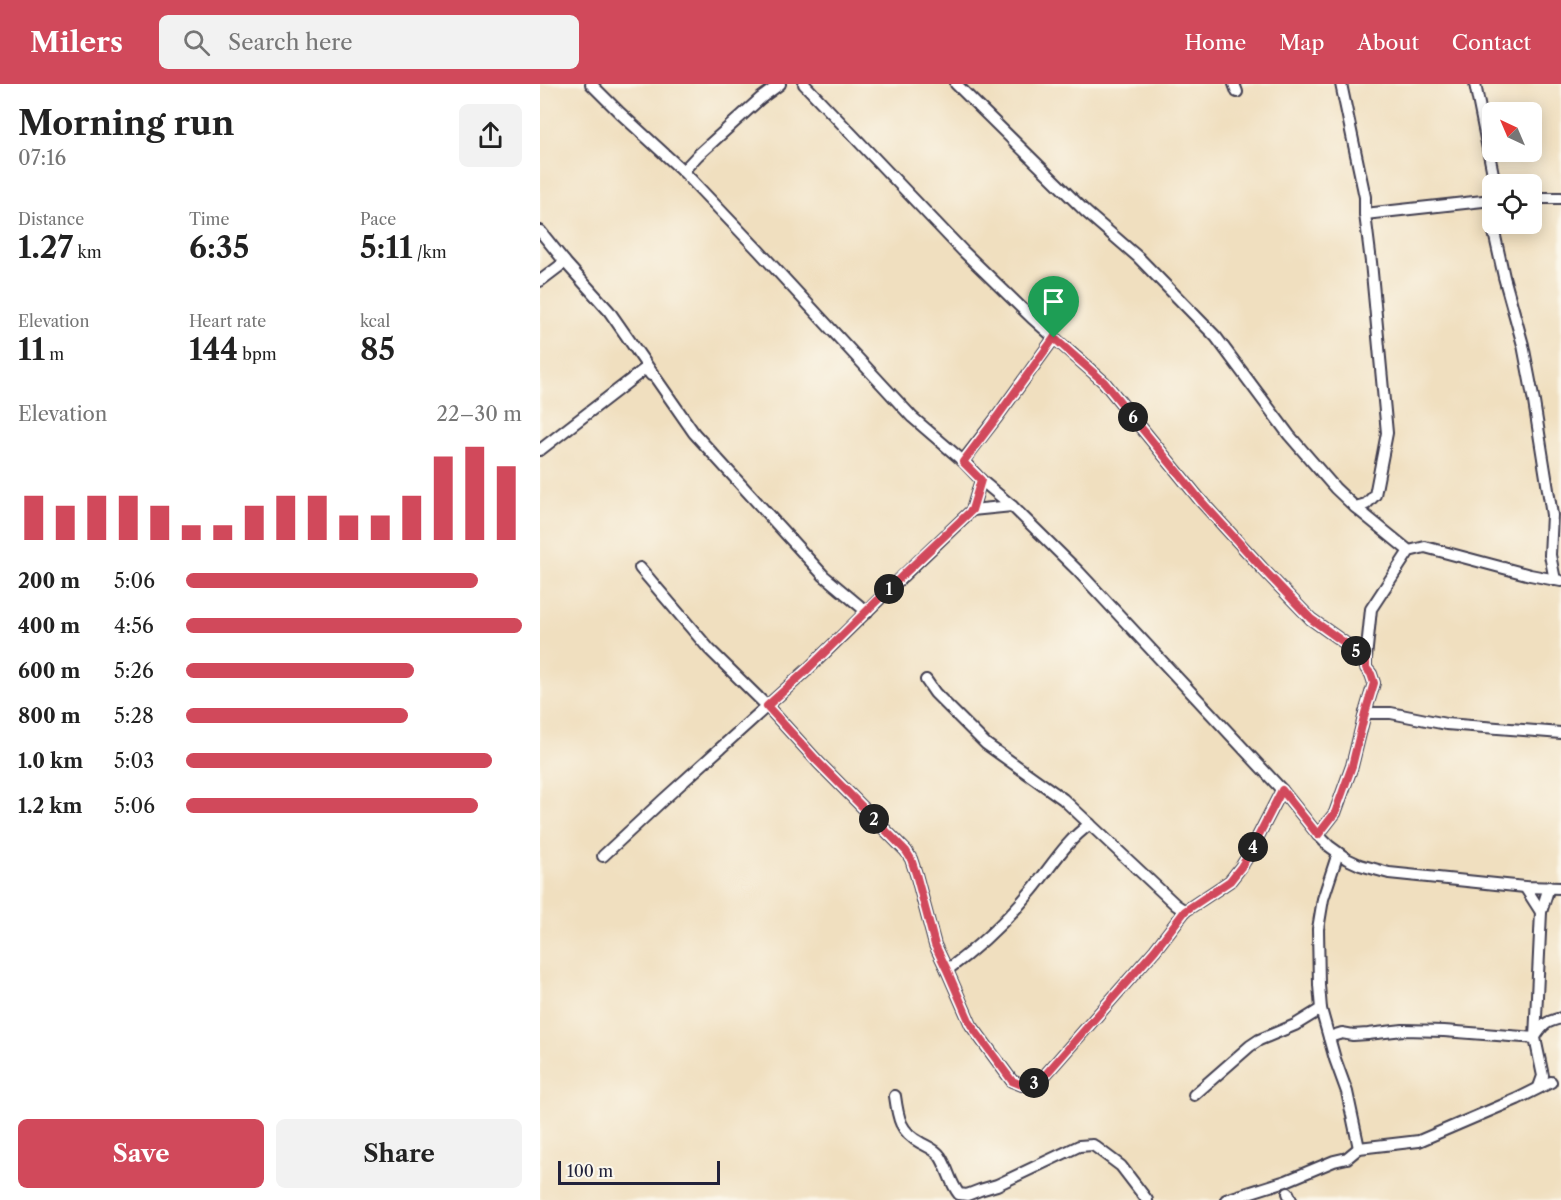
<!DOCTYPE html>
<meta charset="utf-8">
<style>
body{margin:0;font-family:"Libre Caslon Text",serif;background:#f2f2f2;color:#222;height:100vh;display:flex;flex-direction:column;font-size:22px;white-space:nowrap}
*{box-sizing:border-box;margin:0}
p{font-size:20px;color:#767676}
.icon{flex:none;width:33px;height:33px;fill:none;stroke:currentColor;stroke-width:2;stroke-linecap:round;stroke-linejoin:round}
.map{position:relative;flex:1;overflow:hidden}
.details{display:flex;flex-direction:column;background:#fff;width:540px}
.details>*{flex:none}
.needle{width:39px;rotate:316deg}
.controls{position:absolute;left:942px;top:18px;display:grid;gap:12px}
.controls a{display:grid;place-items:center;width:60px;height:60px;border-radius:9px;background:#fff;box-shadow:0 3px 15px #0003;font-size:30px}
.scale{position:absolute;left:18px;bottom:15px;width:162px;box-sizing:border-box;padding-left:6px;border:3px solid #22223b;border-top:0;font-size:16px;line-height:21px;white-space:nowrap;color:#22223b;-webkit-text-stroke:4px #fbf7ec;paint-order:stroke}
.pin{position:absolute;display:grid;place-items:center;width:51px;height:51px;color:#fff;margin:-62px -26px;border-radius:50% 50% 50% 0;rotate:-45deg;box-shadow:0 0 6px #0007}
.pin .icon{rotate:45deg}
.km{position:absolute;width:30px;height:30px;margin:-15px;border-radius:50%;background:#222;color:#fff;font-size:16px;line-height:30px;text-align:center}
.round{display:grid;place-items:center;flex:none;width:63px;height:63px;border-radius:9px;background:#f2f2f2}
.overview{display:flex;align-items:center;justify-content:space-between;height:102px;padding:0 18px}
h1{font-size:33px;font-weight:800;line-height:45px}
.stats{display:grid;grid-template-columns:repeat(3,1fr);gap:9px;height:102px;padding:6px 18px}
.stats div{display:grid;align-content:center}
.stats b{font-size:30px;font-weight:800}
.stats small{font-size:16px;font-weight:400}
.stats p{font-size:16px}
.chart{height:168px;padding:12px 18px}
.chart p{display:flex;justify-content:space-between}
.chart svg{width:100%;height:108px;margin-top:6px;stroke:#d1495b;stroke-width:6}
.action{display:flex;gap:12px;margin-top:auto;padding:12px 18px}
.action a{flex:1;height:69px;border-radius:9px;background:#d1495b;color:#fff;font-size:24px;font-weight:800;line-height:69px;text-align:center}
.action a+a{background:#f2f2f2;color:#222}
ul{padding:0 18px;list-style:none;font-size:20px}
li{display:grid;grid-template-columns:96px 72px 1fr;align-items:center;height:45px}
li i{height:15px;border-radius:8px;background:#d1495b}
header{display:flex;align-items:center;gap:36px;box-sizing:border-box;height:84px;padding:0 30px;background:#d1495b;color:#fff}
header strong{font-size:28px}
nav{display:flex;gap:33px;margin-inline-start:auto;font-size:21px}
.search{width:420px;height:54px;background:#f2f2f2;display:flex;align-items:center;gap:15px;box-sizing:border-box;padding:0 21px;border-radius:9px;color:#767676;font-size:22px}
main{display:flex;flex:1;min-height:0}
.map>svg:first-child{display:block}
.lines{fill:none;stroke-linecap:round;stroke-linejoin:round}
.minor-casing{stroke:#413e4f;stroke-width:14}
.minor{stroke:#fff;stroke-width:10}
.route-casing{stroke:#fff;stroke-width:12}
.route{stroke:#d1495b;stroke-width:8}
</style>
<header>
<strong>Milers</strong>
<div class="search"><svg class="icon" aria-label="search" viewBox="0 0 24 24"><circle cx="10" cy="10" r="6"/><path d="M15 15l6 6"/></svg>Search here</div>
<nav><a>Home</a><a>Map</a><a>About</a><a>Contact</a></nav>
</header>
<main>
<section class="details">
<div class="overview"><div><h1>Morning run</h1><p>07:16</p></div><a class="round"><svg class="icon" aria-label="share" viewBox="0 0 24 24"><path d="M12 15V3M7 8l5-5 5 5M5 13v7h14v-7"/></svg></a></div>
<div class="stats">
<div><p>Distance</p><b>1.27<small> km</small></b></div>
<div><p>Time</p><b>6:35</b></div>
<div><p>Pace</p><b>5:11<small> /km</small></b></div>
</div>
<div class="stats">
<div><p>Elevation</p><b>11<small> m</small></b></div>
<div><p>Heart rate</p><b>144<small> bpm</small></b></div>
<div><p>kcal</p><b>85</b></div>
</div>
<div class="chart"><p><span>Elevation</span>22–30 m</p>
<svg viewBox="0 0 160 44" preserveAspectRatio="none"><path d="M5 44V26M15 44V30M25 44V26M35 44V26M45 44V30M55 44V38M65 44V38M75 44V30M85 44V26M95 44V26M105 44V34M115 44V34M125 44V26M135 44V10M145 44V6M155 44V14"/></svg>
</div>
<ul>
<li><b>200 m</b>5:06<i style="width:87%"></i></li>
<li><b>400 m</b>4:56<i style="width:100%"></i></li>
<li><b>600 m</b>5:26<i style="width:68%"></i></li>
<li><b>800 m</b>5:28<i style="width:66%"></i></li>
<li><b>1.0 km</b>5:03<i style="width:91%"></i></li>
<li><b>1.2 km</b>5:06<i style="width:87%"></i></li>
</ul>
<div class="action"><a>Save</a><a>Share</a></div>
</section>
<div class="map">
<svg width="1021" height="1116" viewBox="0 0 1021 1116">
<rect width="100%" height="100%" fill="#fbf7ec"/>
<filter id="ink" filterUnits="userSpaceOnUse"><feTurbulence type="fractalNoise" baseFrequency=".0167" numOctaves="2"/><feDisplacementMap in="SourceGraphic" scale="12" xChannelSelector="R" yChannelSelector="G"/><feConvolveMatrix kernelMatrix="1 2 1 2 8 2 1 2 1" color-interpolation-filters="sRGB"/></filter>
<filter id="wash" filterUnits="userSpaceOnUse"><feTurbulence type="fractalNoise" baseFrequency=".008" numOctaves="4" result="noise"/><feDisplacementMap in="SourceGraphic" scale="24" xChannelSelector="R" yChannelSelector="G"/><feGaussianBlur stdDeviation="1.35" result="paint"/><feColorMatrix in="noise" values="0 0 0 0 0 0 0 0 0 0 0 0 0 0 0 0 0 1.4 0 .05"/><feComposite in="paint" operator="in"/></filter>
<g filter="url(#wash)">
<rect width="100%" height="100%" fill="#f0dfbf"/>
</g>
<g filter="url(#ink)">
<g class="lines">
<g class="minor-casing">
<g id="minor">
<path d="M51,0L80,29L143,87L219,167L372,333L423,377L441,396L472,422L538,487L742,706L778,751L789,762L807,775L820,781L849,789L985,803L1021,804"/>
<path d="M264,0L423,167L492,234L564,298L661,417L722,484L771,535L826,574"/>
<path d="M416,0L546,128L598,173L676,253L749,351L795,404L815,423L869,467"/>
<path d="M694,0L697,8"/>
<path d="M801,0L825,113V130L952,116"/>
<path d="M935,0L955,100"/>
<path d="M143,87L158,71L221,14L240,0"/>
<path d="M992,114H1021"/>
<path d="M955,140L954,148L964,193L983,261L994,318L1012,431L1010,471L1015,496"/>
<path d="M0,147L25,178L69,227L154,349L284,492L327,528"/>
<path d="M0,197L25,178"/>
<path d="M0,366L106,284L111,291"/>
<path d="M423,377L457,333L514,254"/>
<path d="M815,423L826,420L835,411L847,349L831,178L825,130"/>
<path d="M432,426L472,422"/>
<path d="M100,484L169,565L227,622L278,678L366,767L371,775L376,790L395,861L407,886L431,941L472,997L482,1001H491L499,998L615,866L645,827L690,797L701,783L708,772L742,706"/>
<path d="M386,596L395,609L446,660L523,715L636,821L645,827"/>
<path d="M825,629H851L906,640L1021,649"/>
<path d="M778,751L795,729L812,682L825,629L834,599L831,590L826,584V574L831,525L869,467L885,463L990,491L1021,497"/>
<path d="M798,769L783,815L778,845L779,901L781,925L795,975L807,1008L819,1064"/>
<path d="M63,772L123,716L267,586L364,491L432,426L441,396"/>
<path d="M985,803L1001,828"/>
<path d="M407,886C439,863 467,836 492,806C511,783 525,758 550,740"/>
<path d="M789,953L802,949L813,951L828,950L863,946L904,947L995,954"/>
<path d="M995,953C1003,940 1006,938 1021,934"/>
<path d="M999,1003L1003,992L995,954L1001,828L1009,803"/>
<path d="M654,1011L710,962L719,956L755,941L781,925"/>
<path d="M355,1012C358,1034 360,1048 381,1059C388,1063 395,1065 400,1072C408,1084 410,1099 419,1110L427,1111L440,1106L457,1101L539,1062L553,1061L581,1082L607,1116"/>
<path d="M748,1109L751,1116"/>
<path d="M686,1116L746,1097L794,1077L807,1074L819,1064L879,1057L977,1015L1011,998"/>
</g>
</g>
<use href="#minor" class="minor"/>
</g>
</g>
<g class="lines" filter="url(#ink)">
<g class="route-casing">
<path id="route" d="M514,254L564,298L661,417L722,484L771,535L826,574V584L831,590L834,599L825,629L812,682L795,729L778,751L742,706L708,772L701,783L690,797L645,827L615,866L499,998L491,1001H482L472,997L431,941L407,886L395,861L376,790L371,775L366,767L278,678L227,622L267,586L364,490L432,426L441,396L423,378L457,333Z"/>
</g>
<use href="#route" class="route"/>
</g>
</svg>
<div class="controls">
<a><svg class="needle" viewBox="-14 -14 28 28"><path d="M0-13l5 13h-10z" fill="#e53935"/><path d="M0 13l5-13h-10z" fill="#767676"/></svg></a>
<a><svg class="icon" aria-label="locate" viewBox="0 0 24 24"><circle cx="12" cy="12" r="6"/><path d="M12 2v4M12 18v4M2 12h4M18 12h4"/></svg></a>
</div>
<div class="scale">100 m</div>
<div class="pin" style="left:514px;top:254px;background:#1e9e55"><svg class="icon" aria-label="arrive" viewBox="0 0 24 24"><path d="M6 21V4h12l-3 4 3 4H6"/></svg></div>
<b class="km" style="left:349px;top:505px">1</b>
<b class="km" style="left:334px;top:735px">2</b>
<b class="km" style="left:494px;top:999px">3</b>
<b class="km" style="left:713px;top:763px">4</b>
<b class="km" style="left:816px;top:567px">5</b>
<b class="km" style="left:593px;top:333px">6</b>
</div>
</main>
